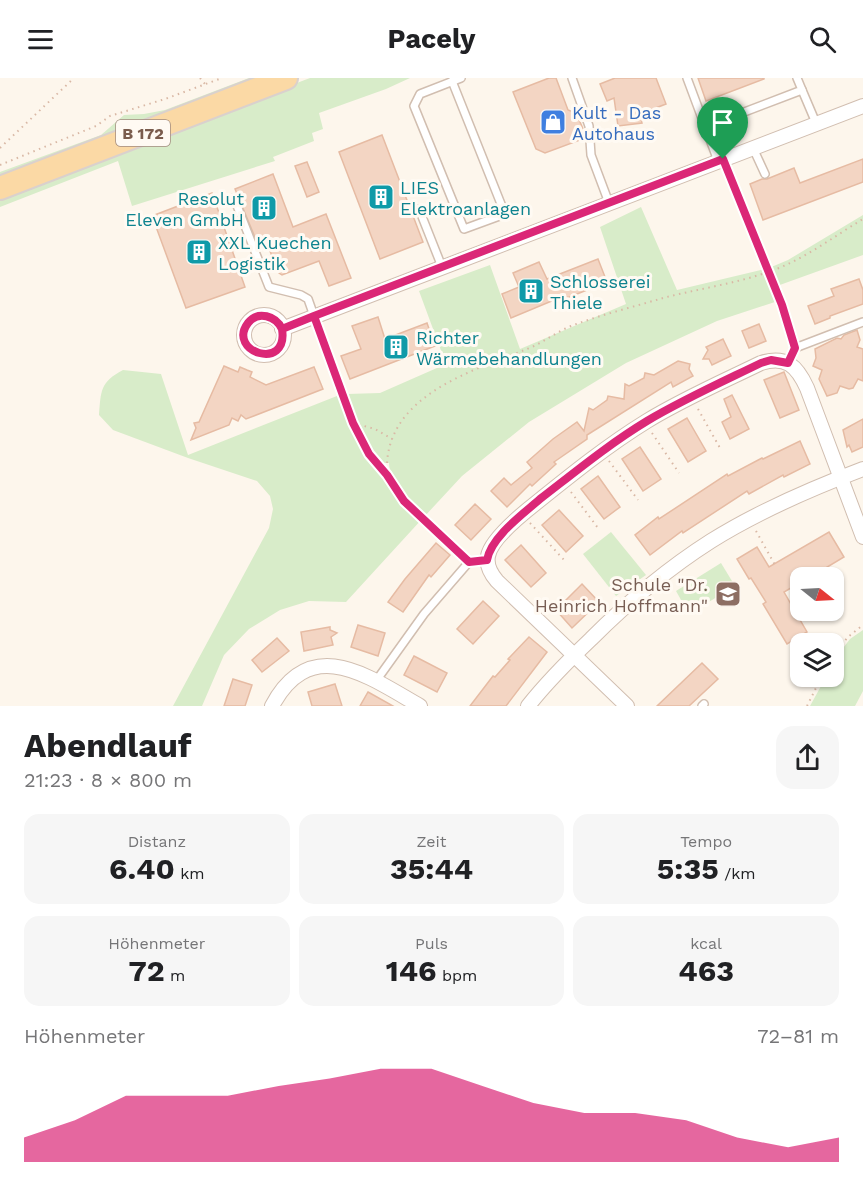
<!DOCTYPE html>
<html lang="de">
<meta charset="utf-8">
<style>
body{margin:0;font-family:"Work Sans",sans-serif;background:#f6f6f6;color:#202124;height:100vh;display:flex;flex-direction:column;font-size:22px;white-space:nowrap}
*{box-sizing:border-box;margin:0}
p{font-size:20px;color:#757577}
.icon{flex:none;width:33px;height:33px;fill:none;stroke:currentColor;stroke-width:2;stroke-linecap:round;stroke-linejoin:round}
.map{position:relative;height:628px;overflow:hidden}
.drawer{display:flex;flex-direction:column;background:#fff;flex:1}
.drawer>*{flex:none}
.needle{width:39px;rotate:108deg}
.controls{position:absolute;left:790px;top:489px;display:grid;gap:12px}
.controls a{display:grid;place-items:center;width:54px;height:54px;border-radius:12px;background:#fff;box-shadow:0 2px 4px #0004;font-size:30px}
.pin{position:absolute;display:grid;place-items:center;width:51px;height:51px;color:#fff;margin:-62px -26px;border-radius:50% 50% 50% 0;rotate:-45deg;box-shadow:0 0 6px #0007}
.pin .icon{rotate:45deg}
.round{display:grid;place-items:center;flex:none;width:63px;height:63px;border-radius:18px;background:#f6f6f6}
.head{display:flex;align-items:center;justify-content:space-between;height:102px;padding:0 24px}
h1{font-size:33px;font-weight:700;line-height:45px}
.metrics{display:grid;grid-template-columns:repeat(3,1fr);gap:9px;height:102px;padding:6px 24px}
.metrics div{display:grid;align-content:center;border-radius:15px;background:#f6f6f6;text-align:center}
.metrics b{font-size:30px;font-weight:700}
.metrics small{font-size:16px;font-weight:400}
.metrics p{font-size:16px}
.chart{height:168px;padding:12px 24px}
.chart p{display:flex;justify-content:space-between}
.chart svg{width:100%;height:108px;margin-top:6px;fill:#db2777;opacity:.7}
header{display:flex;justify-content:space-between;align-items:center;height:78px;padding:0 24px;background:#fff;font-size:27px;font-weight:700}
.map>svg:first-child{display:block}
.green{fill:#d8ecc9}
.building{fill:#f3d5c3;stroke:#e6bba3;stroke-width:1.5}
.lines{fill:none;stroke-linecap:round;stroke-linejoin:round}
.lane-casing{stroke:#d1beb0;stroke-width:10}
.street-casing{stroke:#d1beb0;stroke-width:16}
.primary-casing{stroke:#dad1cd;stroke-width:26}
.path{stroke:#d9b8a5;stroke-width:2;stroke-dasharray:1.5 4.5;stroke-linecap:butt}
.lane{stroke:#fff;stroke-width:7}
.street{stroke:#fff;stroke-width:14}
.primary{stroke:#fbd9a5;stroke-width:22}
.route-casing{stroke:#fff;stroke-width:12}
.route{stroke:#db2777;stroke-width:8}
.labels{text-anchor:middle;dominant-baseline:central;stroke-width:6;stroke-linejoin:round;paint-order:stroke}
.shield{fill:#fffaf3;stroke:#a28b7f;stroke-width:1.5}
.shield-label{font-size:16px;font-weight:bold;fill:#7a5c4d}
.shop-label{font-size:18px;fill:#366cbe;stroke:#fffaf3;text-anchor:start}
.culture-label{font-size:18px;fill:#0d838f;stroke:#fffaf3;text-anchor:start}
.education-label{font-size:18px;fill:#785e54;stroke:#fffaf3;text-anchor:end}
</style>
<header><svg class="icon" aria-label="menu" viewBox="0 0 24 24"><path d="M4 6h16M4 12h16M4 18h16"/></svg>Pacely<svg class="icon" aria-label="search" viewBox="0 0 24 24"><circle cx="10" cy="10" r="6"/><path d="M15 15l6 6"/></svg></header>
<div class="map">
<svg width="863" height="628" viewBox="0 0 863 628">
<rect width="100%" height="100%" fill="#fdf6ec"/>
<g class="green">
<path d="M249,0H268L0,103V94L101,57L124,37L144,36L165,32Z"/>
<path d="M310,0H410L386,11L319,35L323,51L312,55L314,63L273,79L275,83L132,128L118,83L0,129V118Z"/>
<path d="M641,129L677,212L769,190L788,182L863,137V177L777,208L781,222L717,243L626,285L529,344L462,398L424,439C409,423 390,408 389,385H384L385,390C363,367 355,345 347,316L380,315L446,286L419,213L490,187L520,271L626,226L600,149Z"/>
<path d="M123,292L161,296L188,377L342,316C345,327 348,338 352,347C368,383 393,415 422,441L346,524L309,523L280,532L249,551L224,577L202,628H173L269,450L273,431L270,418L257,403L188,380L113,352L99,337C101,313 100,304 123,292Z"/>
<path d="M611,454L646,497L616,518L583,476Z"/>
<path d="M721,485L735,508L689,536L676,513Z"/>
<path d="M863,552V613L855,628H810L826,599L834,598V582L850,561Z"/>
</g>
<g class="building">
<path d="M549,0H556L568,32L576,35L584,53L580,62L545,75L536,71L513,14Z"/>
<path d="M615,0H656L666,26L640,36L642,45L618,48L614,20L607,23L600,6Z"/>
<path d="M698,0H764V1L706,23Z"/>
<path d="M382,57L423,164L380,181L339,74Z"/>
<path d="M863,81V104L763,142L750,106L762,101H767L794,90L800,105Z"/>
<path d="M307,84L319,114L307,119L295,88Z"/>
<path d="M273,96L293,149L326,136L351,200L329,208L319,183L282,197L279,195L265,161L257,164L235,111Z"/>
<path d="M212,115L245,209L186,230L152,138Z"/>
<path d="M598,181L607,204L567,220L566,217L511,240L502,216L519,209L513,195L539,184L547,201Z"/>
<path d="M859,201L863,212V226L830,238V240L815,246L808,228L834,218L831,211Z"/>
<path d="M378,239L385,261L427,245L435,268L350,301L341,278L361,271L352,248Z"/>
<path d="M759,246L766,263L749,270L742,253Z"/>
<path d="M857,252L860,262L857,269L863,271V303L858,301L853,310L849,311L840,308L837,315L827,318L819,301L822,292L813,288L816,280L815,271L837,260L841,261L844,257Z"/>
<path d="M723,261L731,278L712,287L709,281H703L708,272L706,269Z"/>
<path d="M678,283L690,286L689,291L693,298L673,309L671,304L587,357V361L554,384L556,386L532,408L530,406L507,429L491,413L504,400L511,407L532,390L527,384L553,361L577,344L584,353L589,330L593,332L607,322L608,318L624,321L625,306L629,308L644,300L645,295L654,297Z"/>
<path d="M224,288L238,294L240,289L247,292L252,294L250,299L266,307L314,289L323,311L246,341L241,337L238,343L232,340L229,347L191,362L196,350L194,345L199,344Z"/>
<path d="M784,294L799,332L780,340L764,302Z"/>
<path d="M732,317L749,351L730,361L722,344L731,339L724,321Z"/>
<path d="M687,340L706,373L688,384L668,351Z"/>
<path d="M863,341V369L852,374L849,367L847,369L843,352Z"/>
<path d="M800,363L810,386L784,399L783,397L749,416L747,413L683,455L682,453L650,477L635,457L658,439L659,441L727,396L728,398L762,380L763,381Z"/>
<path d="M640,369L661,401L643,413L622,381Z"/>
<path d="M598,398L620,429L604,441L581,411Z"/>
<path d="M475,426L491,441L471,462L455,447Z"/>
<path d="M559,432L583,458L566,474L542,447Z"/>
<path d="M829,454L844,479L809,500H801V504L784,514L807,554L787,566L763,526L766,524L751,500L749,501L737,481L757,469L769,489Z"/>
<path d="M436,465L450,477L431,499L429,497L403,534L388,524L405,501Z"/>
<path d="M521,467L546,495L531,509L505,482Z"/>
<path d="M582,506L599,524L572,550L556,532Z"/>
<path d="M483,523L499,538L473,566L457,551Z"/>
<path d="M358,547L385,555L378,578L351,569Z"/>
<path d="M330,549V552L337,555L331,559L333,567L304,573L301,554Z"/>
<path d="M529,559L547,574L506,628H470L493,598L495,599L510,582L508,581Z"/>
<path d="M277,560L289,573L262,594L252,582Z"/>
<path d="M414,578L447,595L437,614L404,597Z"/>
<path d="M702,585L718,601L689,628H657Z"/>
<path d="M233,601L252,607L245,628H224Z"/>
<path d="M335,606L342,628H312L308,614Z"/>
<path d="M368,614L393,628H360Z"/>
</g>
<g class="lines">
<g class="lane-casing">
<g id="lane">
<path d="M572,0L589,48L591,77L609,125"/>
<path d="M687,0L718,83"/>
<path d="M452,3L505,136L464,151L414,28L420,16L461,0"/>
<path d="M802,12L816,45"/>
<path d="M705,49L802,12L797,0"/>
<path d="M753,70L765,96"/>
<path d="M234,120L269,209L301,217L308,221L314,238"/>
<path d="M419,131L442,189"/>
<path d="M788,285L795,270L863,244"/>
<path d="M376,603L424,536L469,484L487,482"/>
<path d="M702,628L704,626"/>
</g>
</g>
<g class="street-casing">
<g id="street">
<circle cx="264" cy="257" r="20"/>
<path d="M282,251L863,28"/>
<path d="M272,628C311,555 369,599 420,628"/>
<path d="M528,628C547,604 569,582 591,561C627,525 667,491 711,463C759,433 810,411 863,391"/>
<path d="M627,628L497,503C491,496 486,488 488,478C491,461 522,436 536,425C572,396 608,367 647,343C683,321 722,304 761,285C786,277 797,288 807,310L863,459"/>
</g>
</g>
<g class="primary-casing">
<path id="primary" d="M0,110L286,0"/>
</g>
<g class="path">
<path d="M200,0L205,6"/>
<path d="M0,70L74,0"/>
<path d="M0,87L96,48L110,38L165,21L222,0"/>
<path d="M728,93L781,227L792,262"/>
<path d="M318,249L353,345L369,376L387,397L404,423L463,478"/>
<path d="M698,331L720,370"/>
<path d="M353,345L375,351L392,361"/>
<path d="M652,355L679,395"/>
<path d="M609,383L638,422"/>
<path d="M387,397C382,319 469,294 527,271C543,265 556,254 571,248C600,237 633,229 663,220C697,211 734,206 768,194C802,183 833,159 863,141"/>
<path d="M571,414L598,450"/>
<path d="M530,445L565,483"/>
<path d="M756,453L775,487"/>
<path d="M834,576L848,559L863,547"/>
<path d="M807,628L822,598"/>
</g>
<use href="#lane" class="lane"/>
<use href="#street" class="street"/>
<use href="#primary" class="primary"/>
</g>
<g class="lines">
<g class="route-casing">
<path id="route" d="M723,81L314,238L282,251C276,238 258,232 248,245C226,274 289,294 282,251L314,238L353,345L369,376L387,397L404,423L469,484L487,482C491,459 523,436 540,421C575,394 609,366 647,343C684,321 722,304 761,285L771,282L788,285L795,270L782,227L723,81"/>
</g>
<use href="#route" class="route"/>
</g>
<defs>
<g id="shop-square" transform="scale(1.35)"><rect x="-9" y="-9" width="18" height="18" rx="4" fill="#3f7fe0" stroke="#fffaf3"/><path d="M-5-2.5h2.3a2.7 3.5 0 0 1 5.4 0H5L5.5 6h-11ZM-1.5-2.5h3a1.5 2.3 0 0 0-3 0Z" fill="#fff"/></g>
<g id="building-square" transform="scale(1.35)"><rect x="-9" y="-9" width="18" height="18" rx="4" fill="#0f9aa8" stroke="#fffaf3"/><path d="M-4-6H4V6H1V3H-1V6H-4ZM-2.5-4.3h1.7v1.8h-1.7ZM.8-4.3h1.7v1.8H.8ZM-2.5-1h1.7V.8h-1.7ZM.8-1h1.7V.8H.8Z" fill="#fff"/></g>
<g id="school-square" transform="scale(1.35)"><rect x="-9" y="-9" width="18" height="18" rx="4" fill="#8d6e63" stroke="#fffaf3"/><path d="M0-5L7-2L0 1L-7-2ZM-4 1L0 2.5L4 1V4Q0 6-4 4Z" fill="#fff"/></g>
</defs>
<g fill-rule="evenodd">
<use href="#shop-square" x="553" y="44"/>
<use href="#building-square" x="381" y="119"/>
<use href="#building-square" x="264" y="130"/>
<use href="#building-square" x="199" y="174"/>
<use href="#building-square" x="531" y="213"/>
<use href="#building-square" x="396" y="269"/>
<use href="#school-square" x="728" y="516"/>
</g>
<g class="labels">
<rect class="shield" x="116" y="42" width="54" height="26" rx="4.5"/>
<g class="shield-label">
<text x="143" y="55">B 172</text>
</g>
<g class="shop-label">
<text x="572" y="34">Kult - Das<tspan x="572" dy="21">Autohaus</tspan></text>
</g>
<g class="culture-label">
<text x="400" y="109">LIES<tspan x="400" dy="21">Elektroanlagen</tspan></text>
<text x="244" y="120" text-anchor="end">Resolut<tspan x="244" dy="21">Eleven GmbH</tspan></text>
<text x="218" y="164">XXL Kuechen<tspan x="218" dy="21">Logistik</tspan></text>
<text x="550" y="203">Schlosserei<tspan x="550" dy="21">Thiele</tspan></text>
<text x="416" y="259">Richter<tspan x="416" dy="21">Wärmebehandlungen</tspan></text>
</g>
<g class="education-label">
<text x="708" y="506">Schule "Dr.<tspan x="708" dy="21">Heinrich Hoffmann"</tspan></text>
</g>
</g>
</svg>
<div class="controls">
<a><svg class="needle" viewBox="-14 -14 28 28"><path d="M0-13l5 13h-10z" fill="#e53935"/><path d="M0 13l5-13h-10z" fill="#757577"/></svg></a>
<a><svg class="icon" aria-label="layers" viewBox="0 0 24 24"><path d="M12 4l9 5-9 5-9-5zM3 14l9 5 9-5"/></svg></a>
</div>
<div class="pin" style="left:723px;top:81px;background:#1e9e55"><svg class="icon" aria-label="arrive" viewBox="0 0 24 24"><path d="M6 21V4h12l-3 4 3 4H6"/></svg></div>
</div>
<section class="drawer">
<div class="head"><div><h1>Abendlauf</h1><p>21:23 · 8 × 800 m</p></div><a class="round"><svg class="icon" aria-label="share" viewBox="0 0 24 24"><path d="M12 15V3M7 8l5-5 5 5M5 13v7h14v-7"/></svg></a></div>
<div class="metrics">
<div><p>Distanz</p><b>6.40<small> km</small></b></div>
<div><p>Zeit</p><b>35:44</b></div>
<div><p>Tempo</p><b>5:35<small> /km</small></b></div>
</div>
<div class="metrics">
<div><p>Höhenmeter</p><b>72<small> m</small></b></div>
<div><p>Puls</p><b>146<small> bpm</small></b></div>
<div><p>kcal</p><b>463</b></div>
</div>
<div class="chart"><p><span>Höhenmeter</span>72–81 m</p>
<svg viewBox="0 0 160 44" preserveAspectRatio="none"><path d="M0 44V34L10 27L20 17L30 17L40 17L50 13L60 10L70 6L80 6L90 13L100 20L110 24L120 24L130 27L140 34L150 38L160 34V44z"/></svg>
</div>
</section>
